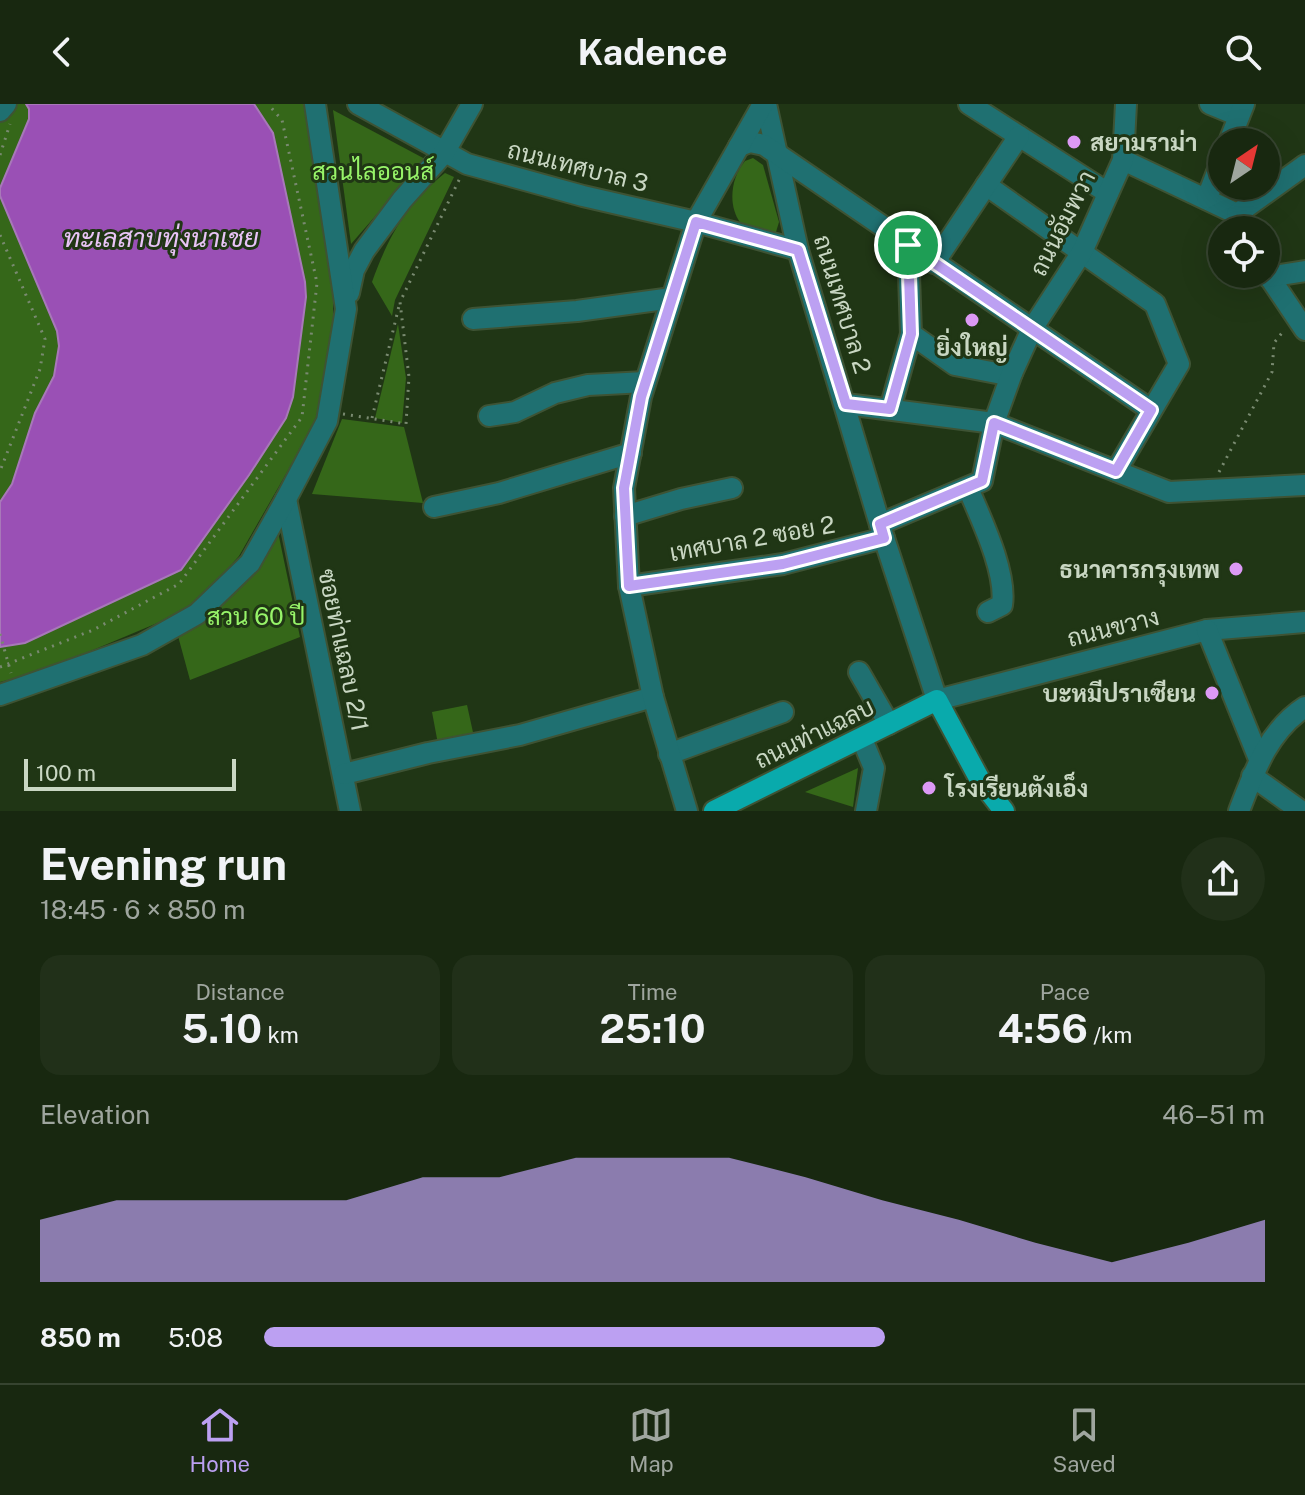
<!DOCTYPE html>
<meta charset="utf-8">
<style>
body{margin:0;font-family:"Public Sans",Sarabun,sans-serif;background:#213019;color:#f1f3f6;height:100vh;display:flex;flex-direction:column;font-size:30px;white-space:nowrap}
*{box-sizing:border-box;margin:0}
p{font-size:26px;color:#9fa69f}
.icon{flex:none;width:44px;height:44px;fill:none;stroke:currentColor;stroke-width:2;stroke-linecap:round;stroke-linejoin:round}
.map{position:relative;height:707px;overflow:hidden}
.sheet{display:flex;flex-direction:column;background:#182810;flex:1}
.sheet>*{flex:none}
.needle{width:52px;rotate:35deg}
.controls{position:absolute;left:1208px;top:24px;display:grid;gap:16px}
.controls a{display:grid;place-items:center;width:72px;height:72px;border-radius:50%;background:#182810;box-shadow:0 8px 32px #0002,0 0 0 2px #364430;font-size:40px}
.scale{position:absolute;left:24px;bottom:20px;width:212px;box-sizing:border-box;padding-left:8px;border:4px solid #c9d7c3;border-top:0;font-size:22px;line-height:28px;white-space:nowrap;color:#c9d7c3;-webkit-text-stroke:6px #203615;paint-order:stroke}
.pin{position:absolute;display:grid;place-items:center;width:68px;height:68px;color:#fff;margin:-34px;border:4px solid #fff;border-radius:50%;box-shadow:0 2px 8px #0007}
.round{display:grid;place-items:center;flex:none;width:84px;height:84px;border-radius:42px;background:#213019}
.summary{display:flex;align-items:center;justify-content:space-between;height:136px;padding:0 40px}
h1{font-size:44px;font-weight:700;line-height:60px}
.metrics{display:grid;grid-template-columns:repeat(3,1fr);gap:12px;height:136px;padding:8px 40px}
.metrics div{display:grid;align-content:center;border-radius:20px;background:#213019;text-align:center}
.metrics b{font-size:40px;font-weight:700}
.metrics small{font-size:22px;font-weight:400}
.metrics p{font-size:22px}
.chart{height:224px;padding:16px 40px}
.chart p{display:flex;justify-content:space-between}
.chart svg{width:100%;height:144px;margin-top:8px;fill:#bca0f2;opacity:.7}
ul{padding:0 40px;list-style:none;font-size:26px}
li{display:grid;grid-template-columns:128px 96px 1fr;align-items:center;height:60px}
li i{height:20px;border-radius:10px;background:#bca0f2}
header{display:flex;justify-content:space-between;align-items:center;height:104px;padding:0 40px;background:#182810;font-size:36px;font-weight:700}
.tab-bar{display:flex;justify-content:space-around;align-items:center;height:112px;border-top:2px solid #364430;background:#182810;font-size:22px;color:#9fa69f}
.tab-bar a{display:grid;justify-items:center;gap:4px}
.tab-bar .on{color:#bca0f2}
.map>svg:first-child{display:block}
.green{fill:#356719}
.water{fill:#9a50b5;stroke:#a878b9;stroke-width:2}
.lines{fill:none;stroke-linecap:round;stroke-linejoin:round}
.minor-casing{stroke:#3e5334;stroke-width:24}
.major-casing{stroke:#3e5334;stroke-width:24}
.path{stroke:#798a70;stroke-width:3;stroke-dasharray:2 6;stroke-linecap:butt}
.minor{stroke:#1f7071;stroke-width:20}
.major{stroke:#09aaac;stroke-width:20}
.route-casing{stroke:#fff;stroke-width:16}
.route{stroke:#bca0f2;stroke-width:10}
.poi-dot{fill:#dc99f5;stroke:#203615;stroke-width:3}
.labels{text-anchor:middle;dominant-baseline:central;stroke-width:6;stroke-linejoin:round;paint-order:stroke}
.poi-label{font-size:24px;font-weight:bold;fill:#c9d7c3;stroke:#203615;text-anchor:start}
.street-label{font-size:24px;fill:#c9d7c3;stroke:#203615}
.park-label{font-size:24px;fill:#97f469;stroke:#203615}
.water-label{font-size:26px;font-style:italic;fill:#e9c4f7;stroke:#203615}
</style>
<header><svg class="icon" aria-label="back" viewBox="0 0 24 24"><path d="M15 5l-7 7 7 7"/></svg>Kadence<svg class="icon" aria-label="search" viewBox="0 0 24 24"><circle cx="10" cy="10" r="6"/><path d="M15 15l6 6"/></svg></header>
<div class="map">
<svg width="1305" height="707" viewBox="0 0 1305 707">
<rect width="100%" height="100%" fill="#203615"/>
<g class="green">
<path d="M0,0H308L333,173V219L321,309L239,452L212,483L186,507L43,567L0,578Z"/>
<path d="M333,6L425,55L351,140Z"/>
<path d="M753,54L763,61L779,118L776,128C731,140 721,85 745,57Z"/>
<path d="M445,69L454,73L395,196L392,212L372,178C389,131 406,101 445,69Z"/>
<path d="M398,220L406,274L402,319L375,314Z"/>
<path d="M342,315L404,323L423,399L312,390Z"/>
<path d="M278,428L300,533L190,576L178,532L202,518Z"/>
<path d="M467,601L474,633L438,640L432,608Z"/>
<path d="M858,664L853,703L805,688Z"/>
</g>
<path class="water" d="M26,0H254L273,29L305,178L306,193L293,293L286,314L249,371L181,466L25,539L0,543V398L12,380L35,309L54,272L59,242L57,227L0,92V84L29,15V5Z"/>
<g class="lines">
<g class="minor-casing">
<g id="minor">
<path d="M358,0L467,60L583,92L696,118L798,146"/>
<path d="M766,0L798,146L884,434L937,596L1207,526L1305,518"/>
<path d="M969,0L1108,89"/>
<path d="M1210,0L1239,12"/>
<path d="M0,7L6,0"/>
<path d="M1229,38L1244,0"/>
<path d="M739,42L750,38L764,41L1151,306"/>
<path d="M1123,56L1237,110L1245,126"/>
<path d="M986,81L1155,200L1179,260L1116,367"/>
<path d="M1207,94L1222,55"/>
<path d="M1237,110L1305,61"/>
<path d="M908,141L911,230L955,261L1007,271L1012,269"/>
<path d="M934,159L1019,32"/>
<path d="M1266,168L1305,226"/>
<path d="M1268,173L1305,167"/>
<path d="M349,189L354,166L364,147L402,96L444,49L472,0"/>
<path d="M473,215L577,207L672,194"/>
<path d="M846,300L994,319L1169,388L1305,381"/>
<path d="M890,305L911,230"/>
<path d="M489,312L515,308L555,289L588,281L645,278"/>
<path d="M968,384C981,415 1007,468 1002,501L988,508"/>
<path d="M286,395L350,707"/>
<path d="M434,403L499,389L631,349"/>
<path d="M625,412L681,395L732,384"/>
<path d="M880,420L982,377L994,319L1012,269L1032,225L1082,148L1123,56L1126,0"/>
<path d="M629,482L783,460L884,434"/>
<path d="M1207,526L1259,655"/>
<path d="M859,568L889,620"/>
<path d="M0,591L142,541L197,510L250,459L286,395L327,317L346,205L315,0"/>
<path d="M862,635L874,664L866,707"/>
<path d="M669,650L783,608"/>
<path d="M344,670L428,649L520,631L653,593"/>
<path d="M1252,672L1301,707"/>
<path d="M687,707L653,593L629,482L624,384L641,293L696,118L763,0"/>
<path d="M1239,707C1254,668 1268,627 1305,603"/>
</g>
</g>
<g class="major-casing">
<path id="major" d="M714,707L937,596L980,676L1004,707"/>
</g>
<g class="path">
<path d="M0,51L10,20"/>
<path d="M0,131L45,235L40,265L0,367"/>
<path d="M343,310L406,320L409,273L400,198L460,74"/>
<path d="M372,314L399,202"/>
<path d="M1219,368L1272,268L1274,239L1285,225"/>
<path d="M0,530L11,569"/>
<path d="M0,563L93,526L179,480L302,313L317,179L282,16L268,0"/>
</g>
<use href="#minor" class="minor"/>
<use href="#major" class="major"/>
</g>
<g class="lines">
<g class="route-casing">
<path id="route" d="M696,118L798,146L846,300L890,305L911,230L908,141L1151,306L1116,367L994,319L982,377L880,420L884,434L783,460L629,482L624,384L641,293Z"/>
</g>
<use href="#route" class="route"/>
</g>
<g class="poi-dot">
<circle cx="1074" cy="38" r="8"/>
<circle cx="972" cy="216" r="8"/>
<circle cx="1236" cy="465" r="8"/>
<circle cx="1212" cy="589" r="8"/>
<circle cx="929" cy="684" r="8"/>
</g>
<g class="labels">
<g class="poi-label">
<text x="1090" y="38">สยามราม่า</text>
<text x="972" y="243" text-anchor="middle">ยิ่งใหญ่</text>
<text x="1220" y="465" text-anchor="end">ธนาคารกรุงเทพ</text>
<text x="1196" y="589" text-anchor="end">บะหมีปราเซียน</text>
<text x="945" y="684">โรงเรียนตังเอ็ง</text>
</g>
<g class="street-label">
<text transform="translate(578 62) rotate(14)">ถนนเทศบาล 3</text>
<text transform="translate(1062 119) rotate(-63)">ถนนอัมพวา</text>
<text transform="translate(843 200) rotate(73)">ถนนเทศบาล 2</text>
<text transform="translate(752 434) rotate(-10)">เทศบาล 2 ซอย 2</text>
<text transform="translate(1113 523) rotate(-14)">ถนนขวาง</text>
<text transform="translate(344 546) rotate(78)">ซอยท่าแฉลบ 2/1</text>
<text transform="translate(814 629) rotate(-26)">ถนนท่าแฉลบ</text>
</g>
<g class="park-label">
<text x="373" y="67">สวนไลออนส์</text>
<text x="256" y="512">สวน 60 ปี</text>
</g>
<g class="water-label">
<text x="161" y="133">ทะเลสาบทุ่งนาเชย</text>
</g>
</g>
</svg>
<div class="controls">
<a><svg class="needle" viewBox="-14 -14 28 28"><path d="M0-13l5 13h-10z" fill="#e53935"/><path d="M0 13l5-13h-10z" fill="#9fa69f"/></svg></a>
<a><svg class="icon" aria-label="locate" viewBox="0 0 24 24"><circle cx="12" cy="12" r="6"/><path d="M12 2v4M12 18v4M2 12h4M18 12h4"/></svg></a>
</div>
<div class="scale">100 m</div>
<div class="pin" style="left:908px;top:141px;background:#1e9e55"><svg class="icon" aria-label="arrive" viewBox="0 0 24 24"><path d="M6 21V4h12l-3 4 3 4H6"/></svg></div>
</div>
<section class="sheet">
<div class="summary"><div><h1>Evening run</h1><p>18:45 · 6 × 850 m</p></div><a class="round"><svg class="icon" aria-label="share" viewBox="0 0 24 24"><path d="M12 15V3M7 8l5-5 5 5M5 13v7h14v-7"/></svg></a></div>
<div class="metrics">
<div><p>Distance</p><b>5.10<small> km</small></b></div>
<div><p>Time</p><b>25:10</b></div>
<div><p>Pace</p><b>4:56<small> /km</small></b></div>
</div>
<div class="chart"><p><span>Elevation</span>46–51 m</p>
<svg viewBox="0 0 160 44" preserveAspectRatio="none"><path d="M0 44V25L10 19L20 19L30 19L40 19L50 12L60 12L70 6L80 6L90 6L100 12L110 19L120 25L130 32L140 38L150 32L160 25V44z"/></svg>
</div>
<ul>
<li><b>850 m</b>5:08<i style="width:62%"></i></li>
</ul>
</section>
<nav class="tab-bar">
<a class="on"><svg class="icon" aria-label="home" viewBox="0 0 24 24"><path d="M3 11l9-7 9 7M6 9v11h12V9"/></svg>Home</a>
<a><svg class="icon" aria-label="map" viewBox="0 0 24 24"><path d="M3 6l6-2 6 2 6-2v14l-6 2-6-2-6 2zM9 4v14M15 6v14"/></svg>Map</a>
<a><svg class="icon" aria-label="saved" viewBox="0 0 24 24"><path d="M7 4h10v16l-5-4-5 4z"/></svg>Saved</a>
</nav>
